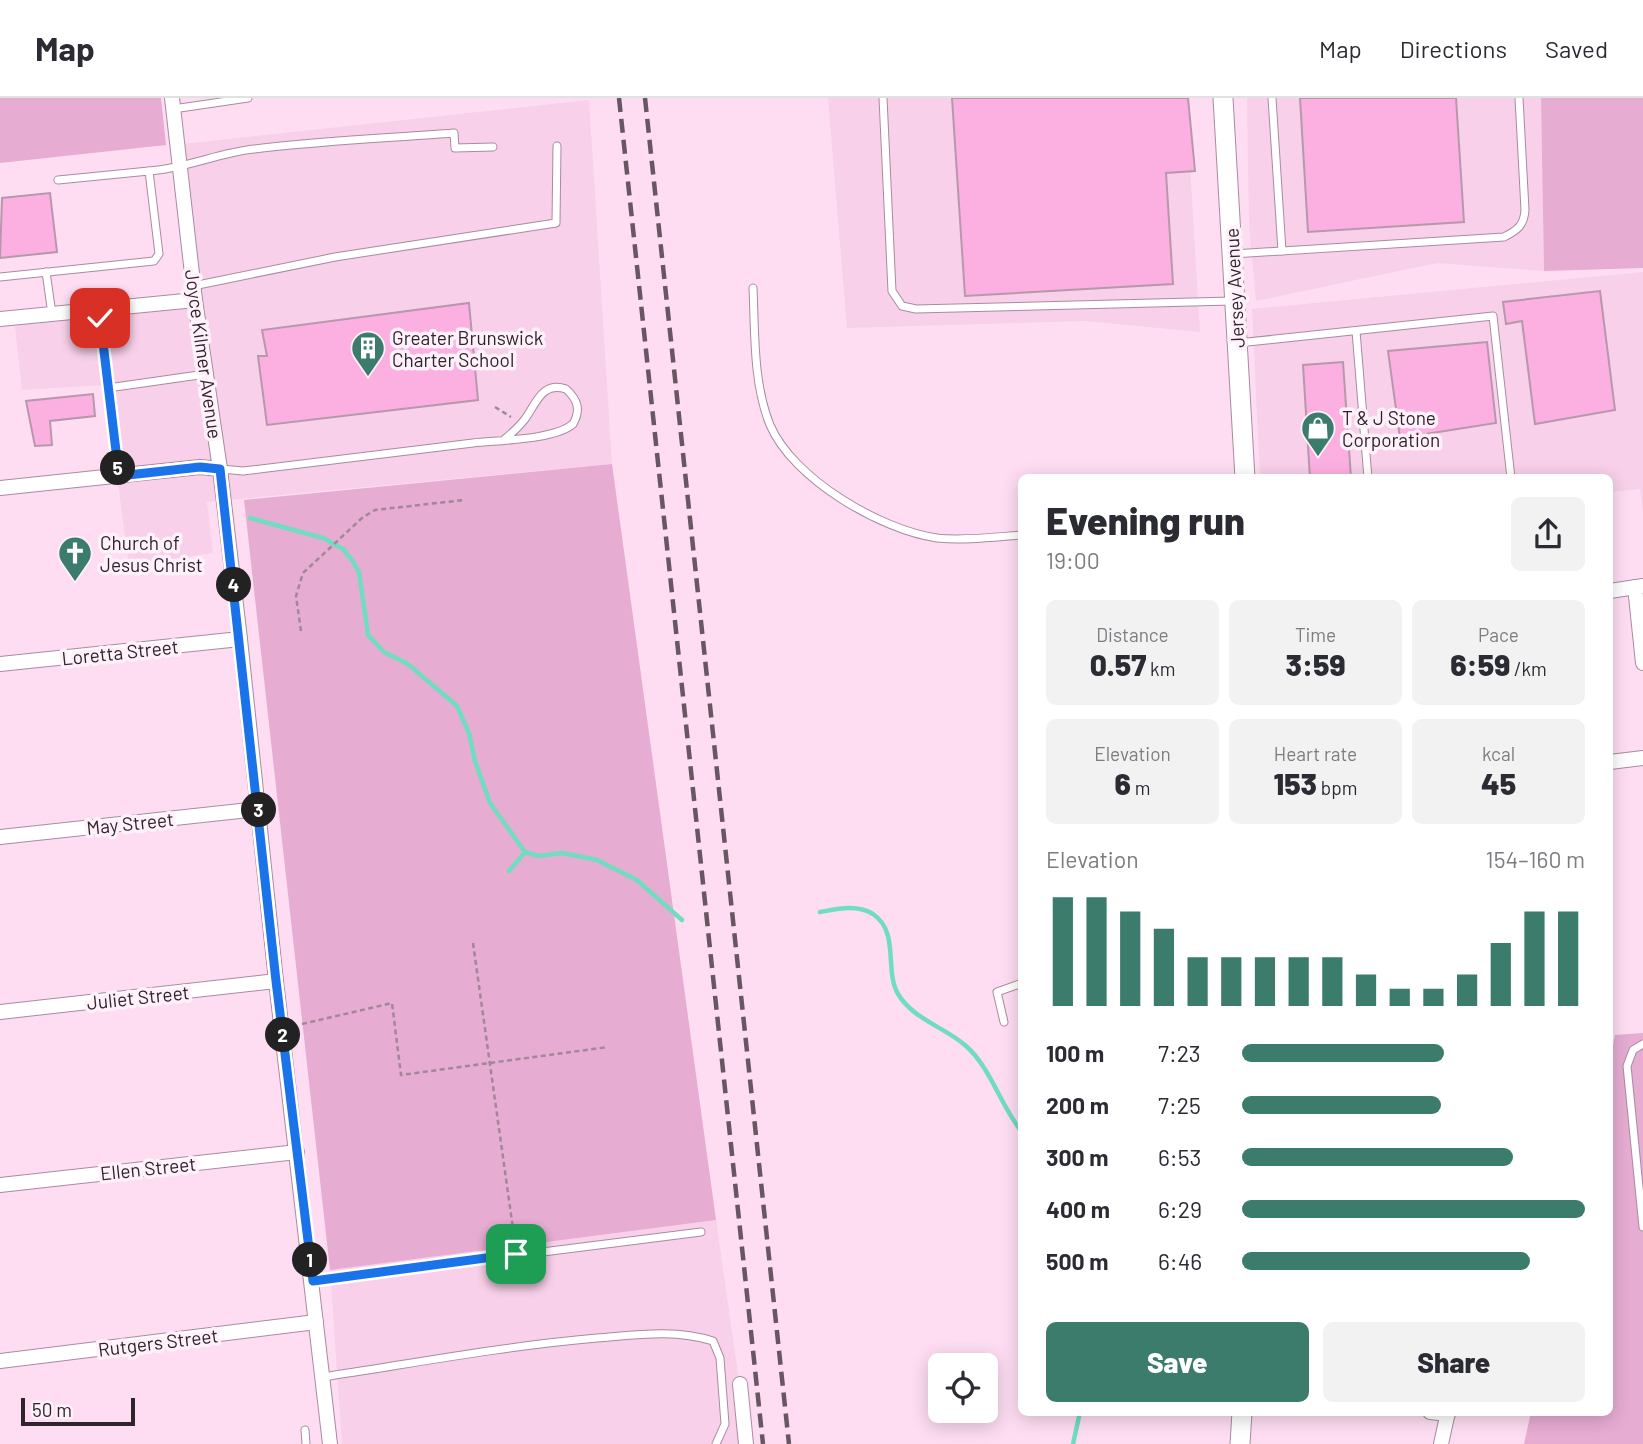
<!DOCTYPE html>
<meta charset="utf-8">
<style>
body{margin:0;font-family:Barlow,sans-serif;background:#f2f2f3;color:#2b2b33;height:100vh;display:flex;flex-direction:column;font-size:26px;white-space:nowrap}
*{box-sizing:border-box;margin:0}
p{font-size:23px;color:#7c7c81}
.icon{flex:none;width:38px;height:38px;fill:none;stroke:currentColor;stroke-width:2;stroke-linecap:round;stroke-linejoin:round}
.map{position:relative;flex:1;overflow:hidden}
.side{position:absolute;left:1018px;top:376px;width:595px;height:942px;display:flex;flex-direction:column;background:#fff;border-radius:10px;box-shadow:0 4px 18px #0003}
.side>*{flex:none}
.controls{position:absolute;left:928px;top:1255px;display:grid;gap:14px}
.controls a{display:grid;place-items:center;width:70px;height:70px;border-radius:10px;background:#fff;box-shadow:0 4px 18px #0003;font-size:35px}
.scale{position:absolute;left:21px;bottom:18px;width:114px;box-sizing:border-box;padding-left:7px;border:4px solid #30242c;border-top:0;font-size:19px;line-height:24px;white-space:nowrap;color:#30242c;-webkit-text-stroke:5px #fff1f9;paint-order:stroke}
.pin{position:absolute;display:grid;place-items:center;width:60px;height:60px;color:#fff;margin:-30px;border-radius:14px;box-shadow:0 4px 10px #0006}
.km{position:absolute;width:35px;height:35px;margin:-18px;border-radius:50%;background:#222;color:#fff;font-size:19px;line-height:35px;text-align:center}
.round{display:grid;place-items:center;flex:none;width:74px;height:74px;border-radius:10px;background:#f2f2f3}
.head{display:flex;align-items:center;justify-content:space-between;height:119px;padding:0 28px}
h1{font-size:38px;font-weight:800;line-height:52px}
.stats{display:grid;grid-template-columns:repeat(3,1fr);gap:10px;height:119px;padding:7px 28px}
.stats div{display:grid;align-content:center;border-radius:10px;background:#f2f2f3;text-align:center}
.stats b{font-size:30px;font-weight:800}
.stats small{font-size:19px;font-weight:400}
.stats p{font-size:19px}
.chart{height:196px;padding:14px 28px}
.chart p{display:flex;justify-content:space-between}
.chart svg{width:100%;height:126px;margin-top:7px;stroke:#3c7c6c;stroke-width:6}
.action{display:flex;gap:14px;margin-top:auto;padding:14px 28px}
.action a{flex:1;height:80px;border-radius:10px;background:#3c7c6c;color:#fff;font-size:28px;font-weight:800;line-height:80px;text-align:center}
.action a+a{background:#f2f2f3;color:#2b2b33}
ul{padding:0 28px;list-style:none;font-size:23px}
li{display:grid;grid-template-columns:112px 84px 1fr;align-items:center;height:52px}
li i{height:18px;border-radius:9px;background:#3c7c6c}
header{display:flex;align-items:center;gap:42px;box-sizing:border-box;height:98px;padding:0 35px;background:#fff;border-bottom:2px solid #e1e1e2}
header strong{font-size:33px}
nav{display:flex;gap:38px;margin-inline-start:auto;font-size:24px}
.map>svg:first-child{display:block}
.built{fill:#f8d0e9}
.green{fill:#e6acd2}
.lines{fill:none;stroke-linecap:round;stroke-linejoin:round}
.stream{stroke:#70dcc0;stroke-width:4.5}
.building{fill:#fcb0e2;stroke:#b798ab;stroke-width:2}
.lane-casing{stroke:#a98b9e;stroke-width:9}
.street-casing{stroke:#a98b9e;stroke-width:16}
.secondary-casing{stroke:#a98b9e;stroke-width:21}
.path{stroke:#9f8897;stroke-width:2.5;stroke-dasharray:5 3.5;stroke-linecap:butt}
.lane{stroke:#fff;stroke-width:7}
.street{stroke:#fff;stroke-width:14}
.secondary{stroke:#fff;stroke-width:19}
.rail{stroke:#685662;stroke-width:4.5;stroke-dasharray:14 7;stroke-linecap:butt}
.route-casing{stroke:#fff;stroke-width:14}
.route{stroke:#1a73e8;stroke-width:9}
.labels{text-anchor:middle;dominant-baseline:central;stroke-width:7;stroke-linejoin:round;paint-order:stroke}
.street-label{font-size:19px;fill:#30242c;stroke:#fff1f9}
.poi-label{font-size:19px;fill:#30242c;stroke:#fff1f9;text-anchor:start}
</style>
<header>
<strong>Map</strong>
<nav><a>Map</a><a>Directions</a><a>Saved</a></nav>
</header>
<div class="map">
<svg width="1643" height="1346" viewBox="0 0 1643 1346">
<rect width="100%" height="100%" fill="#feddf2"/>
<g class="built">
<path d="M828,0H1186L1200,234L1085,223L847,230Z"/>
<path d="M1247,0H1541L1544,173L1437,165L1256,203L1249,126Z"/>
<path d="M589,2L612,366L207,404L213,455L129,468L105,287L22,292L14,220L198,196L182,46Z"/>
<path d="M1643,174V414L1640,391L1610,394V380H1260L1252,211Z"/>
<path d="M716,1122L748,1346H342L330,1172Z"/>
</g>
<g class="green">
<path d="M0,0H161L166,47L0,65Z"/>
<path d="M1541,0H1643V170L1544,173Z"/>
<path d="M612,366L716,1122L330,1172L244,402Z"/>
<path d="M1643,935V1346H1524L1531,1314H1610V962L1615,937Z"/>
</g>
<g class="lines">
<g class="stream">
<path d="M250,420L323,440L343,451L352,462L359,474L368,537L384,554L408,566L457,608L469,635L475,663L490,705L525,754L538,758L563,755L597,762L637,782L682,822"/>
<path d="M509,773L525,754"/>
<path d="M820,814C837,811 857,806 873,816C900,834 884,872 898,896C914,922 945,929 966,948C991,970 1001,1009 1022,1034"/>
<path d="M1073,1346L1080,1314"/>
</g>
</g>
<g class="building">
<path d="M952,0H1188L1195,73L1166,75L1173,186L965,198Z"/>
<path d="M1300,0H1456L1464,124L1308,134Z"/>
<path d="M50,95L57,154L0,160L2,100Z"/>
<path d="M1600,193L1615,312L1535,326L1522,223L1506,226L1503,204Z"/>
<path d="M469,205L478,302L267,327L258,258H267L262,232Z"/>
<path d="M1487,244L1496,325L1400,340L1388,253Z"/>
<path d="M1343,264L1351,380H1310L1303,267Z"/>
<path d="M93,296L95,318L50,323L52,347L35,348L26,303Z"/>
</g>
<g class="lines">
<g class="lane-casing">
<g id="lane">
<path d="M883,0L892,193L902,208L916,211L1232,203"/>
<path d="M1272,0L1282,153"/>
<path d="M173,11L248,0"/>
<path d="M149,73C188,70 217,55 254,51C321,43 388,40 454,35L455,50L493,49"/>
<path d="M1233,156L1504,139C1518,132 1524,127 1525,112L1519,0"/>
<path d="M46,174L52,216"/>
<path d="M0,179L154,163L159,156L149,73L58,82"/>
<path d="M193,188L335,159L556,125L557,48"/>
<path d="M753,190C755,234 753,285 770,327C793,381 881,432 937,440C964,443 995,439 1022,437"/>
<path d="M99,211L119,378"/>
<path d="M1356,233L1368,380"/>
<path d="M1238,245L1493,218L1511,380"/>
<path d="M108,290L206,276"/>
<path d="M221,371L243,373C320,364 397,354 473,345C499,342 554,342 573,326C581,312 578,302 566,291C542,283 536,306 525,321C519,329 512,335 505,341"/>
<path d="M1004,924L997,894L1022,885"/>
<path d="M1643,946L1633,952L1627,968L1643,1129"/>
<path d="M313,1183L701,1134"/>
<path d="M323,1279C415,1265 505,1248 597,1240C637,1237 674,1231 713,1243L720,1260L725,1326L716,1346"/>
<path d="M305,1332L306,1346"/>
</g>
</g>
<g class="street-casing">
<g id="street">
<path d="M172,0L195,202L220,371L240,541L276,883L330,1346"/>
<path d="M0,221L195,202"/>
<path d="M0,390L200,369L220,371"/>
<path d="M1635,489L1643,565"/>
<path d="M1610,493L1643,488"/>
<path d="M0,566L240,541"/>
<path d="M1610,664L1643,660"/>
<path d="M0,739L259,711"/>
<path d="M0,914L276,883"/>
<path d="M0,1087L297,1054"/>
<path d="M0,1263L316,1224"/>
<path d="M740,1286L746,1346"/>
<path d="M1430,1314L1448,1316"/>
<path d="M1441,1346L1448,1314"/>
</g>
</g>
<g class="secondary-casing">
<g id="secondary">
<path d="M1223,0L1245,380"/>
<path d="M1240,1346L1242,1314"/>
</g>
</g>
<g class="path">
<path d="M495,309L511,319"/>
<path d="M301,533L296,498L303,475L362,420L375,412L464,402"/>
<path d="M473,845L515,1145"/>
<path d="M302,926L392,905L401,977L608,949"/>
</g>
<use href="#lane" class="lane"/>
<use href="#street" class="street"/>
<use href="#secondary" class="secondary"/>
<g class="rail">
<path d="M619,0L763,1346"/>
<path d="M645,0L789,1346"/>
</g>
</g>
<g class="lines">
<g class="route-casing">
<path id="route" d="M100,220L119,378L200,369L220,371L276,883L313,1183L516,1156"/>
</g>
<use href="#route" class="route"/>
</g>
<defs>
<g id="building-pin" transform="scale(1.75)"><path d="M0 17L-7.5 6A9.5 9.5 0 1 1 7.5 6Z" fill="#3c7c6c" stroke="#fff1f9"/><path d="M-4-6H4V6H1V3H-1V6H-4ZM-2.5-4.3h1.7v1.8h-1.7ZM.8-4.3h1.7v1.8H.8ZM-2.5-1h1.7V.8h-1.7ZM.8-1h1.7V.8H.8Z" fill="#fff"/></g>
<g id="shop-pin" transform="scale(1.75)"><path d="M0 17L-7.5 6A9.5 9.5 0 1 1 7.5 6Z" fill="#3c7c6c" stroke="#fff1f9"/><path d="M-5-2.5h2.3a2.7 3.5 0 0 1 5.4 0H5L5.5 6h-11ZM-1.5-2.5h3a1.5 2.3 0 0 0-3 0Z" fill="#fff"/></g>
<g id="church-pin" transform="scale(1.75)"><path d="M0 17L-7.5 6A9.5 9.5 0 1 1 7.5 6Z" fill="#3c7c6c" stroke="#fff1f9"/><path d="M-1.2-6h2.4v3.5h3.3v2.4h-3.3V6h-2.4V-.1h-3.3v-2.4h3.3Z" fill="#fff"/></g>
</defs>
<g fill-rule="evenodd">
<use href="#building-pin" x="368" y="250"/>
<use href="#shop-pin" x="1318" y="330"/>
<use href="#church-pin" x="75" y="455"/>
</g>
<g class="labels">
<g class="street-label">
<text transform="translate(1234 190) rotate(-93)">Jersey Avenue</text>
<text transform="translate(204 256) rotate(82)">Joyce Kilmer Avenue</text>
<text transform="translate(120 554) rotate(-6)">Loretta Street</text>
<text transform="translate(130 725) rotate(-6)">May Street</text>
<text transform="translate(138 899) rotate(-6)">Juliet Street</text>
<text transform="translate(148 1070) rotate(-6)">Ellen Street</text>
<text transform="translate(158 1244) rotate(-7)">Rutgers Street</text>
</g>
<g class="poi-label">
<text x="392" y="239">Greater Brunswick<tspan x="392" dy="22">Charter School</tspan></text>
<text x="1342" y="319">T &amp; J Stone<tspan x="1342" dy="22">Corporation</tspan></text>
<text x="100" y="444">Church of<tspan x="100" dy="22">Jesus Christ</tspan></text>
</g>
</g>
</svg>
<div class="controls">
<a><svg class="icon" aria-label="locate" viewBox="0 0 24 24"><circle cx="12" cy="12" r="6"/><path d="M12 2v4M12 18v4M2 12h4M18 12h4"/></svg></a>
</div>
<div class="scale">50 m</div>
<div class="pin" style="left:516px;top:1156px;background:#1e9e55"><svg class="icon" aria-label="arrive" viewBox="0 0 24 24"><path d="M6 21V4h12l-3 4 3 4H6"/></svg></div>
<div class="pin" style="left:100px;top:220px;background:#d93025"><svg class="icon" aria-label="check" viewBox="0 0 24 24"><path d="M5 12l5 5 9-10"/></svg></div>
<b class="km" style="left:310px;top:1162px">1</b>
<b class="km" style="left:283px;top:937px">2</b>
<b class="km" style="left:259px;top:712px">3</b>
<b class="km" style="left:234px;top:487px">4</b>
<b class="km" style="left:118px;top:370px">5</b>
<section class="side">
<div class="head"><div><h1>Evening run</h1><p>19:00</p></div><a class="round"><svg class="icon" aria-label="share" viewBox="0 0 24 24"><path d="M12 15V3M7 8l5-5 5 5M5 13v7h14v-7"/></svg></a></div>
<div class="stats">
<div><p>Distance</p><b>0.57<small> km</small></b></div>
<div><p>Time</p><b>3:59</b></div>
<div><p>Pace</p><b>6:59<small> /km</small></b></div>
</div>
<div class="stats">
<div><p>Elevation</p><b>6<small> m</small></b></div>
<div><p>Heart rate</p><b>153<small> bpm</small></b></div>
<div><p>kcal</p><b>45</b></div>
</div>
<div class="chart"><p><span>Elevation</span>154–160 m</p>
<svg viewBox="0 0 160 44" preserveAspectRatio="none"><path d="M5 44V6M15 44V6M25 44V11M35 44V17M45 44V27M55 44V27M65 44V27M75 44V27M85 44V27M95 44V33M105 44V38M115 44V38M125 44V33M135 44V22M145 44V11M155 44V11"/></svg>
</div>
<ul>
<li><b>100 m</b>7:23<i style="width:59%"></i></li>
<li><b>200 m</b>7:25<i style="width:58%"></i></li>
<li><b>300 m</b>6:53<i style="width:79%"></i></li>
<li><b>400 m</b>6:29<i style="width:100%"></i></li>
<li><b>500 m</b>6:46<i style="width:84%"></i></li>
</ul>
<div class="action"><a>Save</a><a>Share</a></div>
</section>
</div>
